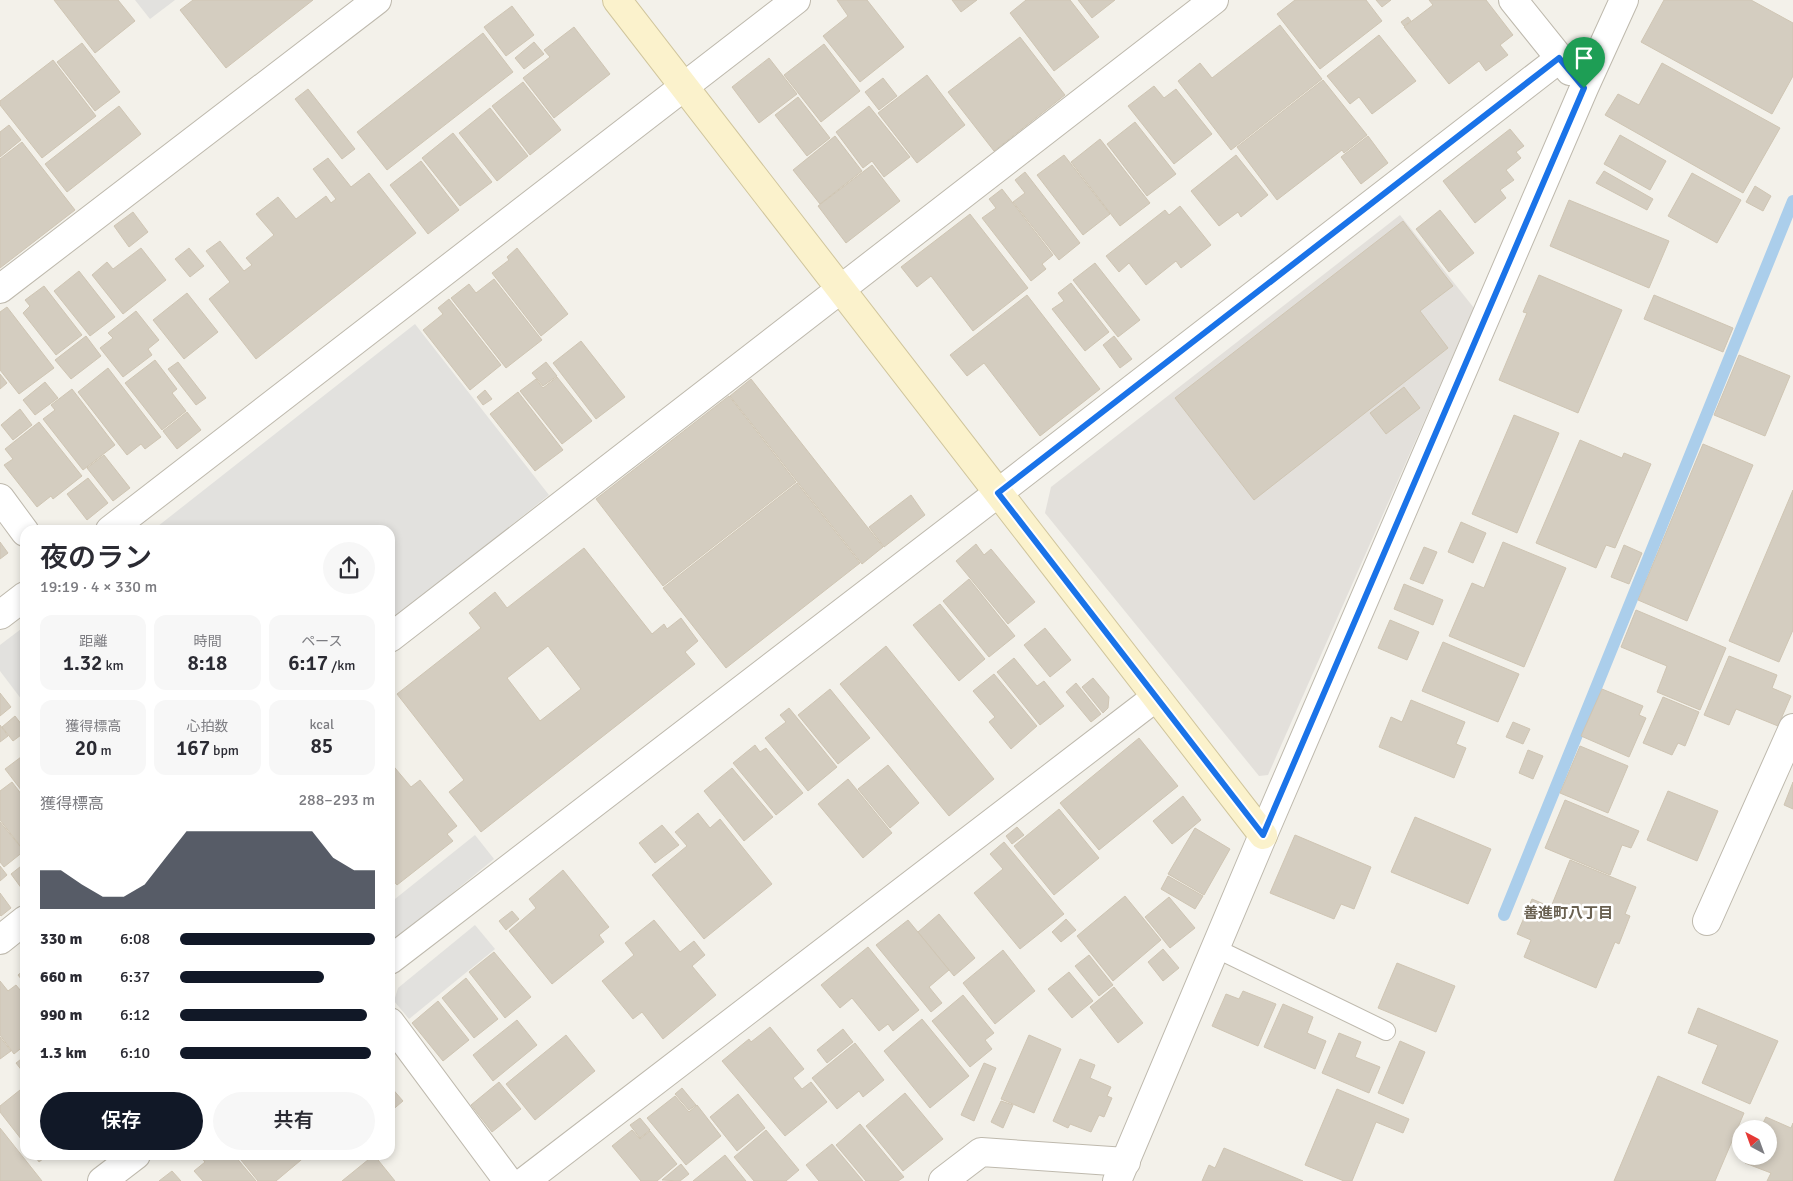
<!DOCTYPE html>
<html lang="ja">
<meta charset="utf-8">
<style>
body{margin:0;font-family:Signika,"Noto Sans JP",sans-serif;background:#f7f7f7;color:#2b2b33;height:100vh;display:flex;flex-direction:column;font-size:19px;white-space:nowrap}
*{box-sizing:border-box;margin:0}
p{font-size:16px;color:#7c7c81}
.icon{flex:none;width:28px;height:28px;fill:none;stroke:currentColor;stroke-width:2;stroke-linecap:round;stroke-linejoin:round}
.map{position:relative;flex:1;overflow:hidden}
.side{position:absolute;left:20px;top:525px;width:375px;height:635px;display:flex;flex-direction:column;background:#fff;border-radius:15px;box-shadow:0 2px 8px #0003}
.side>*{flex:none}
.needle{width:32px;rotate:319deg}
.fabs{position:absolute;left:1732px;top:1120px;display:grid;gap:10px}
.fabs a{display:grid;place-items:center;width:45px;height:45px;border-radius:50%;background:#fff;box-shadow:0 2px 8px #0003;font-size:25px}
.pin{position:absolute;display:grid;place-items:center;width:42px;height:42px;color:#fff;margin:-51px -21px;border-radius:50% 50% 50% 0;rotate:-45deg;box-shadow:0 0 5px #0007}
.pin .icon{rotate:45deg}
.round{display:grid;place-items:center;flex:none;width:52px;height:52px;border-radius:26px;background:#f7f7f7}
.overview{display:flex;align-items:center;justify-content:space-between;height:85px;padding:0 20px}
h1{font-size:28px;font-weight:600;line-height:38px}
.metrics{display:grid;grid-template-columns:repeat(3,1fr);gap:8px;height:85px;padding:5px 20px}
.metrics div{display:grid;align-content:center;border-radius:12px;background:#f7f7f7;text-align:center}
.metrics b{font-size:21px;font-weight:600}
.metrics small{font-size:14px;font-weight:400}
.metrics p{font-size:14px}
.chart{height:140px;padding:10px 20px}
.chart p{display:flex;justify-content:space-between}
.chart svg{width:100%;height:90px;margin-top:5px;fill:#111827;opacity:.7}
.button{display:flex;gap:10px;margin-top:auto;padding:10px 20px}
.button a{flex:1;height:58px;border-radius:30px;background:#111827;color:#fff;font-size:20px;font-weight:600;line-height:58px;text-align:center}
.button a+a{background:#f7f7f7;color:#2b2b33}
ul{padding:0 20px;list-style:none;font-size:16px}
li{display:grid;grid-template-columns:80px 60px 1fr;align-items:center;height:38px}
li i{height:12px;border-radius:6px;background:#111827}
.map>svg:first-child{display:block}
.industrial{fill:#e3e0db}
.parking{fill:#e2e1de}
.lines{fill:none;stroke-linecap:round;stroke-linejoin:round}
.stream{stroke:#abceeb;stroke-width:12}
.building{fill:#d4cdc0;stroke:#cfc5b3;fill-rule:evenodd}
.lane-casing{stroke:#beb9ad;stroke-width:20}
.street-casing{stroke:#beb9ad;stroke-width:30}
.secondary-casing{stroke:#d0c59c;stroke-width:30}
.lane{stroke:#fff;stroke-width:18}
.street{stroke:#fff;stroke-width:28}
.secondary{stroke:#fbf2cc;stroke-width:28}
.route-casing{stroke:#fff;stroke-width:10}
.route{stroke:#1a73e8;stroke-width:6}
.labels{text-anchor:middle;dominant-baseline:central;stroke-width:5;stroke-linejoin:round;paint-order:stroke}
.neighbourhood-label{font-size:15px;font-weight:bold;fill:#696050;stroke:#fff}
</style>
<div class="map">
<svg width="1793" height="1181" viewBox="0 0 1793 1181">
<rect width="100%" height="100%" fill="#f3f1ea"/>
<path class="industrial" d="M1400,215L1474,308L1268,775L1259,776L1045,513L1051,487Z"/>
<g class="parking">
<path d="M135,0H175L150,19Z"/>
<path d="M415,324L549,495L390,622V530H153Z"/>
<path d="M25,626V704L0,671V645Z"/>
<path d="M475,835L494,859L390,944V903Z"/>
<path d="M475,925L495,949L409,1019L394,1001L398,988Z"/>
</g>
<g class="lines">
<path class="stream" d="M1504,915L1793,201"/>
</g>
<g class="building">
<path d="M54,0H118L135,21L95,53Z"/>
<path d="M193,0H313L226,68L180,10Z"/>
<path d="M837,0H867L904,47L860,82L823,36L848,16Z"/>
<path d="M952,0H977L961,12Z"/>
<path d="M1026,0H1070L1099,37L1054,71L1010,13Z"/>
<path d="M1078,0H1115L1092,18Z"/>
<path d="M1295,0H1366L1382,21L1320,69L1277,14Z"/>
<path d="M1376,0H1391L1382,7Z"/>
<path d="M1429,0H1486L1513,35L1500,45L1508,55L1486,71L1479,61L1449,84L1404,27L1433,5Z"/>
<path d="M1664,0H1751L1793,23V76L1772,114L1641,42Z"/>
<path d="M512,6L534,35L506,56L484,27Z"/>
<path d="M1408,17L1411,21L1404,26L1401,22Z"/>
<path d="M1280,25L1322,79L1231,150L1178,81L1200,63L1212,78Z"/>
<path d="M574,27L610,74L554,118L523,78L550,57L544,50Z"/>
<path d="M483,33L513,72L387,170L357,132Z"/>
<path d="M1379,35L1416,81L1372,114L1359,97L1350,104L1327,76Z"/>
<path d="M1020,37L1065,95L994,151L948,92Z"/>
<path d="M534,42L544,54L524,69L515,58Z"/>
<path d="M82,43L120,92L95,111L57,62Z"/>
<path d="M824,44L860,91L821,122L784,75Z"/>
<path d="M769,58L797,94L759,123L732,87Z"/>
<path d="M53,60L96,116L42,158L0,105V101Z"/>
<path d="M1662,63L1780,128L1743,193L1605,115L1618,94L1639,105Z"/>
<path d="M927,75L965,125L917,163L878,113Z"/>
<path d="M883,78L897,96L879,110L865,92Z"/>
<path d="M1323,80L1367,135L1344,153L1342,150L1277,200L1237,147Z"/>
<path d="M523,82L561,130L530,155L492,106Z"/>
<path d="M1154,86L1164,98L1176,89L1212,134L1174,164L1128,106Z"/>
<path d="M308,89L355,149L342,159L295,99Z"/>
<path d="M798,97L830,138L807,156L775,115Z"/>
<path d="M119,106L141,134L67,192L45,164Z"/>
<path d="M869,106L910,157L884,177L872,161L863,168L836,132Z"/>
<path d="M490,108L528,156L497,181L459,133Z"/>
<path d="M1135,122L1176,174L1147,196L1107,144Z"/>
<path d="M9,125L21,140L0,157V132Z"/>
<path d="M1510,129L1524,146L1516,152L1521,158L1506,170L1514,180L1500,190L1506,198L1475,223L1443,181Z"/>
<path d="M453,133L492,182L460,206L422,158Z"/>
<path d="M1620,135L1666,161L1650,190L1604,164Z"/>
<path d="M835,136L862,171L820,204L793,170Z"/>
<path d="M1368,136L1388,163L1361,184L1341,157Z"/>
<path d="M1100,139L1150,203L1120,226L1071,162Z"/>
<path d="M22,142L75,210L0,268V159Z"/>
<path d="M1064,155L1110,214L1083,235L1037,175Z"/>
<path d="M1236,155L1268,195L1241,217L1238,212L1219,226L1191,191Z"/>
<path d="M328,158L351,187L369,173L416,233L256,359L209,299L230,282L206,251L220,241L244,271L252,265L246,258L274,235L256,214L278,197L296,219L326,196L331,203L336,199L313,169Z"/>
<path d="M421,161L459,210L428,234L390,185Z"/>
<path d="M872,165L900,201L846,243L818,206Z"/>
<path d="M1604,171L1653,199L1647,210L1596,183Z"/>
<path d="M1025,172L1080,243L1059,260L1013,202L1025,193L1015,180Z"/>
<path d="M1692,173L1741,200L1717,243L1668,216Z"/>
<path d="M1755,186L1771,196L1763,211L1746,202Z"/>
<path d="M1002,189L1053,255L1042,264L1046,269L1031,281L982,218L996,208L989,199Z"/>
<path d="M1569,200L1669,241L1649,288L1550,246Z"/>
<path d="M1180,206L1211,245L1181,268L1176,261L1146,285L1129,263L1119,272L1106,256L1165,210L1169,215Z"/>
<path d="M1440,210L1474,253L1449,272L1416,229Z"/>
<path d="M133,212L148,232L129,247L114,226Z"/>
<path d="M970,214L1028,288L973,331L931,276L917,287L901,267Z"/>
<path d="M1403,221L1453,286L1420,311L1448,348L1254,500L1175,398Z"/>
<path d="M141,248L166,280L123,314L92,275L107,262L113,269Z"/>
<path d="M189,248L204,266L190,277L175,259Z"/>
<path d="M517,248L568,314L541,336L492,273L509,260L507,257Z"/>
<path d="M1095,263L1140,320L1118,337L1073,280Z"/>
<path d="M79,271L115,317L90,336L54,291Z"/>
<path d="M1539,275L1622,310L1578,413L1499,380L1527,313L1523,312Z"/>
<path d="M494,279L542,340L506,368L451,298L469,284L476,293Z"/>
<path d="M1071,283L1109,332L1085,351L1052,309L1064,301L1058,293Z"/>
<path d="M44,286L82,335L56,355L23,313L30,306L25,300Z"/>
<path d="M187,293L218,332L184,359L153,320Z"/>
<path d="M1027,295L1100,389L1040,436L984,363L967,376L950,355Z"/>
<path d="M1654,295L1733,328L1723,352L1644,319Z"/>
<path d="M449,299L501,365L470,390L423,330L443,314L438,308Z"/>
<path d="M7,307L54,368L19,394L0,370V312Z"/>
<path d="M136,311L159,340L148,349L152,355L123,377L100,348L113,338L108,333Z"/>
<path d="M86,336L101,356L71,379L55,360Z"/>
<path d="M1114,336L1132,359L1120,368L1103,345Z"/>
<path d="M581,341L625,397L596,419L553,363Z"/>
<path d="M1739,355L1790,376L1765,436L1714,415Z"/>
<path d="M155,360L177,389L172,393L186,411L162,430L125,383Z"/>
<path d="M178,362L206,398L196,405L168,369Z"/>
<path d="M546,362L557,376L543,386L532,373Z"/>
<path d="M108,368L161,437L145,449L141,444L127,455L78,392Z"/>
<path d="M0,374L7,383L0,389Z"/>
<path d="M557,377L592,421L562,444L520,391L536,379L543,388Z"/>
<path d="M751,379L883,547L862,564L730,396Z"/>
<path d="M45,382L58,398L35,415L23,400Z"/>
<path d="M1404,387L1420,408L1386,434L1370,413Z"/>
<path d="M72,389L115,445L83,470L43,419L55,410L51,405Z"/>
<path d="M485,390L492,399L483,405L477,397Z"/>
<path d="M518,392L563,450L535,471L490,414Z"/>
<path d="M729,396L796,482L663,586L596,499Z"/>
<path d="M20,409L32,425L13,440L1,425Z"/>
<path d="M187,412L201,430L177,449L163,431Z"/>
<path d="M1514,415L1559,433L1517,533L1472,514Z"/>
<path d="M39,422L82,476L53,499L51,496L37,507L4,465L13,459L5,449Z"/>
<path d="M1580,440L1622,458L1624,453L1651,464L1615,548L1606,545L1596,568L1536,543Z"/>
<path d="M1703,444L1753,465L1687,621L1638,600Z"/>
<path d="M104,455L130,488L113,501L87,468Z"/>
<path d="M88,478L108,503L87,520L67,494Z"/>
<path d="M797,483L860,563L726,668L663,588Z"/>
<path d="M1793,490V630L1779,662L1729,641Z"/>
<path d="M911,495L925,515L884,547L869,527Z"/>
<path d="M1461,522L1486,533L1473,563L1448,552Z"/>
<path d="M0,542L8,553L0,559Z"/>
<path d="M1503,542L1566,568L1524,667L1449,636L1472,583L1484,588Z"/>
<path d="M976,544L984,555L991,549L1035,602L1008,624L956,561Z"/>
<path d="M1624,545L1642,553L1629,584L1611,577Z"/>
<path d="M1424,547L1437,552L1423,584L1410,579Z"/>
<path d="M584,548L652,634L664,624L667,629L681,618L698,641L685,652L695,664L481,832L449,792L464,780L397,694L481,628L469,613L495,592L507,608ZM548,646L581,689L540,721L507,678Z"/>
<path d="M969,579L1015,636L989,657L943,601Z"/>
<path d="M1404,584L1443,600L1433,625L1394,609Z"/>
<path d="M940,604L985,659L959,681L913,625Z"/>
<path d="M1636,610L1726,648L1700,710L1657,692L1667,666L1621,647Z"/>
<path d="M1390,620L1419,632L1407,660L1378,648Z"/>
<path d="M1045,628L1071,660L1050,677L1024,645Z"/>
<path d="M1443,642L1519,674L1498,722L1422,691Z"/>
<path d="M886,646L994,779L949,816L840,684Z"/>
<path d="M1729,656L1777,675L1772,688L1791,696L1778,726L1736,709L1729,725L1704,715Z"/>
<path d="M1014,658L1037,686L1044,681L1064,706L1040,725L997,672Z"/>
<path d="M994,674L1037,726L1011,749L989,722L995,717L973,691Z"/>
<path d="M1093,678L1109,697L1108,708L1103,713L1082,687Z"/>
<path d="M1076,683L1101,714L1091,722L1066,692Z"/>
<path d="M830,689L870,738L838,764L798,715Z"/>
<path d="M1602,689L1643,706L1639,715L1646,718L1629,757L1581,736Z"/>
<path d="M0,693L11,707L0,716Z"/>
<path d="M1663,697L1699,712L1685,746L1678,743L1672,755L1643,743Z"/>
<path d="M1411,700L1465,722L1456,744L1466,748L1454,778L1379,747L1391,717L1402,722Z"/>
<path d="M789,708L837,767L808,791L765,738L786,722L780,715Z"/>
<path d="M15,716L25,729V732L13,741L2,727Z"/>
<path d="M1513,722L1530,729L1523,744L1506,737Z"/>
<path d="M0,725L8,736L0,742Z"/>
<path d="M1139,738L1178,786L1099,850L1060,803Z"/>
<path d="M755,745L760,752L766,748L803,793L776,815L733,763Z"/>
<path d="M1580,746L1628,766L1608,813L1560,793Z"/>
<path d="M1528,750L1543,756L1533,779L1519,773Z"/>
<path d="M21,757L25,761V795L5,769Z"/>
<path d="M390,762L411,787L420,780L457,826L447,834L453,841L397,885L390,877Z"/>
<path d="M888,765L919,803L890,828L858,789Z"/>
<path d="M732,768L773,817L744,841L704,791Z"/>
<path d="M848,779L892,833L863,858L818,804Z"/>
<path d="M12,782L25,799V852L0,820V791Z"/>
<path d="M1793,782V809L1784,805Z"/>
<path d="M1668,791L1718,811L1697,861L1647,840Z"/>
<path d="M1183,796L1201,820L1172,844L1153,821Z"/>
<path d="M1565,800L1639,831L1631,848L1622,845L1610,875L1545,848Z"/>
<path d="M1059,809L1099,858L1054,895L1014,846Z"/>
<path d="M698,813L710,828L720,819L772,884L704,939L652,875L687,846L675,832Z"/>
<path d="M1415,817L1491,849L1468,904L1391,872Z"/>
<path d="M0,822L24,851L4,867L0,862Z"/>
<path d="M662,825L679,845L655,863L639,843Z"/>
<path d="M1017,827L1024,835L1012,844L1006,836Z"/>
<path d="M1195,828L1230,849L1204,895L1168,874Z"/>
<path d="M1295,835L1371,867L1354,909L1341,904L1334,919L1270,893Z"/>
<path d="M1004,842L1064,914L1020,949L974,893L1003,869L990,854Z"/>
<path d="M1570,860L1636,887L1625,914L1630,916L1619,944L1615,942L1596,988L1524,957L1531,940L1517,934L1532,899L1551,907Z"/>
<path d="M25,863V893L11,874Z"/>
<path d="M0,866L7,875L0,881Z"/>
<path d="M563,870L609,927L599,935L604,942L552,984L509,931L536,908L529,899Z"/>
<path d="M1168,876L1203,896L1195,909L1161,889Z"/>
<path d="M0,893L11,908L1,916L0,915Z"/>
<path d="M1125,896L1161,940L1113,981L1077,936Z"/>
<path d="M1169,897L1195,928L1170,948L1145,917Z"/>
<path d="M512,911L519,919L506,930L499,921Z"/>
<path d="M939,914L975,958L954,976L918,932Z"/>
<path d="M1066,919L1076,930L1061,942L1052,932Z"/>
<path d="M654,920L680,952L694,941L705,955L692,966L716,995L663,1039L642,1012L633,1019L602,981L634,955L625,943Z"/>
<path d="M908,920L949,970L929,987L942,1003L931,1012L876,945Z"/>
<path d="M868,947L919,1010L893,1031L888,1024L879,1031L852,998L840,1008L821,985Z"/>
<path d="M1163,949L1179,968L1163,981L1148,962Z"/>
<path d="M1003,950L1035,991L995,1024L963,983Z"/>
<path d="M494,952L531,997L505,1018L469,972Z"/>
<path d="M1089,955L1113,985L1099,996L1075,966Z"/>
<path d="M1397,963L1455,986L1436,1032L1378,1008Z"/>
<path d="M25,969V984L18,975Z"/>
<path d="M1069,972L1093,1001L1072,1018L1048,989Z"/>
<path d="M466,978L498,1019L474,1038L442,998Z"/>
<path d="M0,981L8,991L16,985L25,996V1045L14,1054L0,1035Z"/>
<path d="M1114,987L1143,1023L1118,1043L1090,1007Z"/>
<path d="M1243,991L1276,1004L1258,1046L1212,1026L1226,994L1239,999Z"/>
<path d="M963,995L994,1033L985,1040L992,1049L970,1067L932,1021Z"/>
<path d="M438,1001L469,1040L443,1061L412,1023Z"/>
<path d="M1283,1004L1313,1017L1307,1033L1326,1041L1315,1069L1264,1047Z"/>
<path d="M1698,1008L1778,1041L1750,1104L1702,1083L1718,1045L1688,1033Z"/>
<path d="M922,1019L969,1076L930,1108L884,1051Z"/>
<path d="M517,1020L537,1045L493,1081L473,1055Z"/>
<path d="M770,1027L804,1069L793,1078L802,1089L811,1082L827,1102L785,1136L722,1061L749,1039L751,1042Z"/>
<path d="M843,1029L853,1042L827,1063L817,1050Z"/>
<path d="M1339,1033L1361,1042L1355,1057L1380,1067L1369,1093L1322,1073Z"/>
<path d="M566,1035L595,1071L535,1120L506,1084Z"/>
<path d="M1029,1035L1061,1049L1034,1113L1001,1099Z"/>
<path d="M0,1037L11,1051L0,1059Z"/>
<path d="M1400,1041L1425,1052L1403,1104L1378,1093Z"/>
<path d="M855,1043L884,1080L863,1097L859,1091L837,1109L812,1078Z"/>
<path d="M25,1056V1070L23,1072L16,1063Z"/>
<path d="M1080,1059L1095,1065L1090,1078L1111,1087L1107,1096L1112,1098L1104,1117L1099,1115L1091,1132L1070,1124L1068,1128L1053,1121Z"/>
<path d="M984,1063L996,1068L974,1121L961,1115Z"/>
<path d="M1658,1076L1744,1113L1715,1181H1614Z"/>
<path d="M499,1082L521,1109L492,1132L471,1105Z"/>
<path d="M25,1086V1144L0,1112V1106Z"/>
<path d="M390,1086L403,1101L390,1112Z"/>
<path d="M682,1088L696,1105L689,1110L675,1094Z"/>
<path d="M1337,1089L1409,1119L1403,1133L1376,1122L1352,1181H1344L1305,1165Z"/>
<path d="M905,1093L943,1139L903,1171L866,1126Z"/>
<path d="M738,1094L765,1128L737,1151L710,1117Z"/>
<path d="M675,1096L689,1112L697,1105L721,1136L686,1165L647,1118Z"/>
<path d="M1001,1101L1013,1105L1003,1128L991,1122Z"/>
<path d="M1766,1117L1791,1128L1793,1123V1181H1767L1771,1173L1745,1163L1748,1156H1769V1129H1760Z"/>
<path d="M640,1118L650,1130L640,1138L630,1125Z"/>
<path d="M860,1124L904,1177L898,1181H866L836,1145Z"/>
<path d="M0,1128L42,1181H0Z"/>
<path d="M632,1130L640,1139L650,1131L677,1164L657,1181H641L612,1146Z"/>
<path d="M766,1130L799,1170L786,1181H754L734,1157Z"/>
<path d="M832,1144L863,1181H819L806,1165Z"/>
<path d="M1224,1148L1303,1181H1202L1209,1165L1215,1168Z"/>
<path d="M34,1155H48L39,1162Z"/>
<path d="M199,1155H234L256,1181H203L194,1171L205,1162Z"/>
<path d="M237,1155H307L276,1181H258Z"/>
<path d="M374,1155L395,1181H342Z"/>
<path d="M725,1155L746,1181H693Z"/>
<path d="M681,1164L689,1174L680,1181L662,1180Z"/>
<path d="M172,1171L181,1181H159Z"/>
</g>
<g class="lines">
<g class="lane-casing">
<path id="lane" d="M1215,948L1386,1031"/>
</g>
<g class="street-casing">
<g id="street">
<path d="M1513,0L1570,71"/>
<path d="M0,289L377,0"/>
<path d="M0,498L25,532"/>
<path d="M110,530L796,0"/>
<path d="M0,615L25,596"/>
<path d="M390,638L1214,0"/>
<path d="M1707,921L1793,728"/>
<path d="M0,940L25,920"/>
<path d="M390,960L998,493L1559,59"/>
<path d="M390,1022L508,1181"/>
<path d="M102,1181L136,1155"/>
<path d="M525,1181L1156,697"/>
<path d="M943,1181L981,1152L1126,1162"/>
<path d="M1117,1181L1263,835L1584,88L1624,0"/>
</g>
</g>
<g class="secondary-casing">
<path id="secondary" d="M617,0L1263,835"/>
</g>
<use href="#lane" class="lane"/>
<use href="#street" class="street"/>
<use href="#secondary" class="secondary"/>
</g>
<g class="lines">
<g class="route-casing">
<path id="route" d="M1559,58L1584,88L1263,835L998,493Z"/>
</g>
<use href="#route" class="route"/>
</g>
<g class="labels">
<g class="neighbourhood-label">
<text x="1568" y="913">善進町八丁目</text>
</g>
</g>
</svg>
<div class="fabs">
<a><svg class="needle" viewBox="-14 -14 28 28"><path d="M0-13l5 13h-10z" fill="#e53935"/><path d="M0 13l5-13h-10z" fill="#7c7c81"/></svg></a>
</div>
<div class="pin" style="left:1584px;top:88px;background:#1e9e55"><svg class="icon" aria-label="arrive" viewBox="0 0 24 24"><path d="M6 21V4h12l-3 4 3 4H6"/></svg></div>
<section class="side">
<div class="overview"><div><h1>夜のラン</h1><p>19:19 · 4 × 330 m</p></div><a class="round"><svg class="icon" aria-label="share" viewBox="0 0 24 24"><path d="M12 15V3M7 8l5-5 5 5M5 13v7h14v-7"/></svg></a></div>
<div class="metrics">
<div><p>距離</p><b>1.32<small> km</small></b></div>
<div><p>時間</p><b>8:18</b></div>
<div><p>ペース</p><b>6:17<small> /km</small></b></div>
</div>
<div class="metrics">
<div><p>獲得標高</p><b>20<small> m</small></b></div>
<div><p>心拍数</p><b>167<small> bpm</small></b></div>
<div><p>kcal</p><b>85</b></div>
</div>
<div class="chart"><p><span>獲得標高</span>288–293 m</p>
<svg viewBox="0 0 160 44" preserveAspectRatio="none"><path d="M0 44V25L10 25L20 32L30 38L40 38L50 32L60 19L70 6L80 6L90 6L100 6L110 6L120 6L130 6L140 19L150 25L160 25V44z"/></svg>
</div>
<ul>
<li><b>330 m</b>6:08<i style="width:100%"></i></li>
<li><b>660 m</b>6:37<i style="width:74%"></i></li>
<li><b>990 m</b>6:12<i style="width:96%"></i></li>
<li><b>1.3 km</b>6:10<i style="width:98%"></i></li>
</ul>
<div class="button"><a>保存</a><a>共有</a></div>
</section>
</div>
